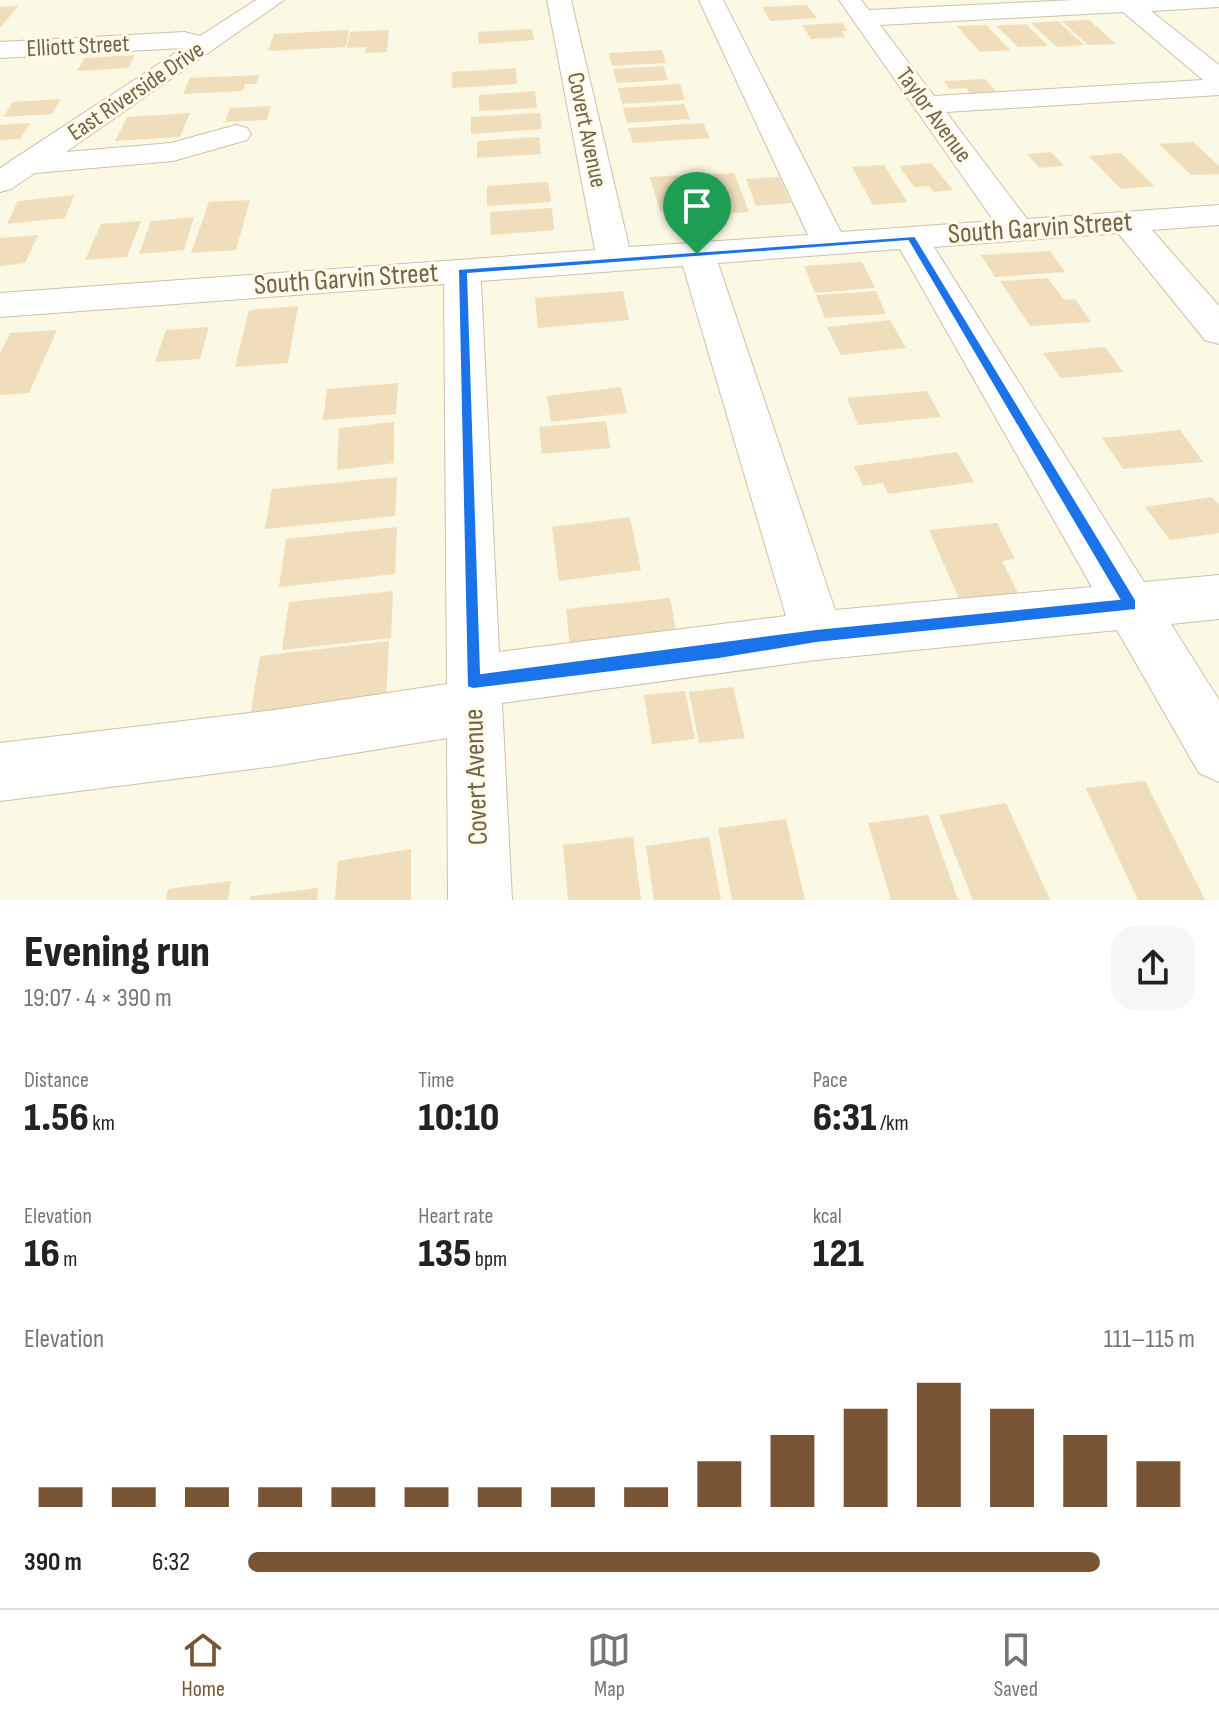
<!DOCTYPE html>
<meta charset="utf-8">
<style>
body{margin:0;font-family:"Sofia Sans Condensed",sans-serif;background:#f6f6f6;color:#222;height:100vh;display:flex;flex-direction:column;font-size:30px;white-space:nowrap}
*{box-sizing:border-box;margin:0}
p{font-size:26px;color:#767676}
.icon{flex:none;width:44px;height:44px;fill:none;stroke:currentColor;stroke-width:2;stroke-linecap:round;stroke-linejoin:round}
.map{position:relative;height:900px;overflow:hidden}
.panel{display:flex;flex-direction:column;background:#fff;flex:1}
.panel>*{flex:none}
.pin{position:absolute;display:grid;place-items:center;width:68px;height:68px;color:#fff;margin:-82px -34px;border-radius:50% 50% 50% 0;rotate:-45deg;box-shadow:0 0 8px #0007}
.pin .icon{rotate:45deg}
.round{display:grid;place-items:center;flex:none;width:84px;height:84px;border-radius:24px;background:#f6f6f6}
.overview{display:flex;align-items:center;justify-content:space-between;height:136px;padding:0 24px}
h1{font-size:44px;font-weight:800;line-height:60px}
.metrics{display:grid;grid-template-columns:repeat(3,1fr);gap:12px;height:136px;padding:8px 24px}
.metrics div{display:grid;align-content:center}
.metrics b{font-size:40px;font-weight:800}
.metrics small{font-size:22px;font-weight:400}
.metrics p{font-size:22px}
.chart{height:224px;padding:16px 24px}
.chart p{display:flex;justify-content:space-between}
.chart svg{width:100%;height:144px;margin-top:8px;stroke:#795434;stroke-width:6}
ul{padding:0 24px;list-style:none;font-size:26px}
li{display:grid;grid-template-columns:128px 96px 1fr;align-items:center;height:60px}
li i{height:20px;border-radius:10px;background:#795434}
.dock{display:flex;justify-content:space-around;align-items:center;height:112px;border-top:2px solid #e0e0e0;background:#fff;font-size:22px;color:#767676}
.dock a{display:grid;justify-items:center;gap:4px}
.dock .selected{color:#795434}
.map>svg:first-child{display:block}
.building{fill:#f0ddbb}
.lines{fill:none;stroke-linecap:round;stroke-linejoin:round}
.minor-casing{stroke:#ccc1aa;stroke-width:2}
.minor{fill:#fff;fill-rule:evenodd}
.route{fill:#1a73e8;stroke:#fff;stroke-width:2;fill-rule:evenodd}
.labels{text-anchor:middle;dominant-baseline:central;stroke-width:6;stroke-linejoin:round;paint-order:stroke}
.far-street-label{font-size:24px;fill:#73624a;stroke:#fffbe9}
.street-label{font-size:28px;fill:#73624a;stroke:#fffbe9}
</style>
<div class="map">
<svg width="1219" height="900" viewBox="0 0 1219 900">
<rect width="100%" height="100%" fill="#fbf8e3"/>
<g class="building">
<path d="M807,5L817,18L770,21L762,7Z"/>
<path d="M18,6L0,28V7Z"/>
<path d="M1089,20L1116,44L1088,45L1062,21Z"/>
<path d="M1058,21L1084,45L1057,47L1031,23Z"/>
<path d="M842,23L848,31H842L845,37L811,39L802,25Z"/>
<path d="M1026,24L1048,46L1018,47L996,26Z"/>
<path d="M986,25L1010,50L980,52L957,26Z"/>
<path d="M532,29L534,40L479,44L478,32Z"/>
<path d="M349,30L346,47L268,51L274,34Z"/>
<path d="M389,30L387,52L365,53L366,47L347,48L350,32Z"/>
<path d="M662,50L666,63L612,66L609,53Z"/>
<path d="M135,55L128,68L77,71L85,58Z"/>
<path d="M663,66L668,80L617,83L613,69Z"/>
<path d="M516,68L517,84L452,88V72Z"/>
<path d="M259,75L256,84H245L243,91L183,94L190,78Z"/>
<path d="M985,79L998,94L972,96L966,88L950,89L944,81Z"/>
<path d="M680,84L685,100L622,104L618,88Z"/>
<path d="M535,91L537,108L479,111V95Z"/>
<path d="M61,99L52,114L3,117L13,102Z"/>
<path d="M684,104L690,119L627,123L623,108Z"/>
<path d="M271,106L267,120L225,122L230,108Z"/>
<path d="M190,113L180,137L115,141L127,117Z"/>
<path d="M540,113L542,129L471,134V117Z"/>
<path d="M30,123L20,139L0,140V125Z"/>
<path d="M703,123L710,138L633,143L628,128Z"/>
<path d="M539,137L541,154L477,158V141Z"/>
<path d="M1193,142L1219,166V174L1191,175L1159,144Z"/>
<path d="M1051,152L1064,166L1040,168L1027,154Z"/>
<path d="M1121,153L1154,186L1121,189L1089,156Z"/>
<path d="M931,163L953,190L934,192L929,186L914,187L899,166Z"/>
<path d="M884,165L907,202L873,205L852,167Z"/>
<path d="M734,173L749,212L714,214L700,175Z"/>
<path d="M684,175L695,208L660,211L650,177Z"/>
<path d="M779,177L791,203L756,206L746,179Z"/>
<path d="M548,182L551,202L487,206V186Z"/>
<path d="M74,195L65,218L7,224L18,201Z"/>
<path d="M250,200L236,250L191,253L209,202Z"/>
<path d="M552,208L554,230L491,235L490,212Z"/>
<path d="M194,217L184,250L139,254L151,221Z"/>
<path d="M141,221L127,257L85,260L101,224Z"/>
<path d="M38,235L25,263L0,266V238Z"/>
<path d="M1050,251L1065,272L995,277L981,255Z"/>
<path d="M862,262L875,288L815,293L804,266Z"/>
<path d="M1048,278L1064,300L1075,299L1091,322L1030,326L1000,281Z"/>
<path d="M623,291L629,320L538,328L535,298Z"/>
<path d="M876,291L886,314L825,318L816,295Z"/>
<path d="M298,306L288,363L235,367L249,310Z"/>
<path d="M890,320L906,348L841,355L827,327Z"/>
<path d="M209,327L200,359L155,362L166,330Z"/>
<path d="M57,330L29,393L0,395V353L10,333Z"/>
<path d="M1105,347L1123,372L1061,378L1043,353Z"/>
<path d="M398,383L396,414L323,420L327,389Z"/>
<path d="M621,387L627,413L551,422L547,396Z"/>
<path d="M927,391L941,417L858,425L847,398Z"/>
<path d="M606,421L610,448L542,454L539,427Z"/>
<path d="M394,422V463L337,470L339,428Z"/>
<path d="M1180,430L1203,462L1123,469L1102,438Z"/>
<path d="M957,452L974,482L888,494L883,483L863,486L854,466Z"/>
<path d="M397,477L395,516L265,529L272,489Z"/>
<path d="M1212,497L1219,505V533L1170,540L1145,507Z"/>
<path d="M630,517L641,570L559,581L552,527Z"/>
<path d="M997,523L1015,559L1002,561L1018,593L959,599L929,530Z"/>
<path d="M397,527L395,574L279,587L286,539Z"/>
<path d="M393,591L391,638L282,650L289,602Z"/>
<path d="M670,598L679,646L571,658L566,609Z"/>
<path d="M389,641L386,701L250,717L260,656Z"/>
<path d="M733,687L745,738L699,743L689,692Z"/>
<path d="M685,691L695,739L652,744L644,695Z"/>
<path d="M1145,781L1205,900H1138L1086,788Z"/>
<path d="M1006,803L1050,900H973L939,815Z"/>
<path d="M928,815L958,900H891L868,823Z"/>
<path d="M786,819L805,900H732L718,828Z"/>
<path d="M633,837L641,900H568L563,845Z"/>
<path d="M709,837L721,900H654L646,846Z"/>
<path d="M411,849V900H335L338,861Z"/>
<path d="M231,881L228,900H166L168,889Z"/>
<path d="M318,888L317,900H250L251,896Z"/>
</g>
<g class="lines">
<g class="minor-casing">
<g id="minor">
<path d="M256,0H284L66,152L171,143L236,125L247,128L251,134L247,140L173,161L35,173L11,189L0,192V168L183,48L0,58V42L184,32L200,36Z"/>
<path d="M547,0H571L629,247L808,235L699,0H723L841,232L994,221L839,0H861L869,10L1074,0H1219V7L1151,11L1219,65V95L946,112L1027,219L1219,205V225L1152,230L1219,306V344L1205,340L1118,233L934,247L1144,582L1219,575V619L1171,624L1219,700V782L1199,773L1117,630L816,660L502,703L512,900H448L447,738L275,766L0,801V743L275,710L447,684L444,284L0,317V293L595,250ZM1123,12L1203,80L934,96L880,25ZM900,249L1092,587L835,610L718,263ZM683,266L786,616L499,652L481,281Z"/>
</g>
</g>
<use href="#minor" class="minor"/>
</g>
<path class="route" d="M915,236L1136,600V610L816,643L719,659L473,689L467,687L458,269ZM908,241L1119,599L816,629L481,673L468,274Z"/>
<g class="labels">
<g class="far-street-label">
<text transform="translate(78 46) rotate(-3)">Elliott Street</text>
<text transform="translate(136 91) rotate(-34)">East Riverside Drive</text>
<text transform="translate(934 115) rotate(54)">Taylor Avenue</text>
<text transform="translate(587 130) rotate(78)">Covert Avenue</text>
</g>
<g class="street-label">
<text transform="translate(1040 228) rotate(-4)">South Garvin Street</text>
<text transform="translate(346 279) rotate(-4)">South Garvin Street</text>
<text transform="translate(476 777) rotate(-92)">Covert Avenue</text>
</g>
</g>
</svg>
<div class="pin" style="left:697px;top:254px;background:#1e9e55"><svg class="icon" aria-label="arrive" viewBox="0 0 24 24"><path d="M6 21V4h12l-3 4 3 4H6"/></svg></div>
</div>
<section class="panel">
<div class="overview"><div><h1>Evening run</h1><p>19:07 · 4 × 390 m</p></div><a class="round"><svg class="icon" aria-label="share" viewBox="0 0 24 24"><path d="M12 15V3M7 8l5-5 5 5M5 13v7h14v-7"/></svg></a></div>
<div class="metrics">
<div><p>Distance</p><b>1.56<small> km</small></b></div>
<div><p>Time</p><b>10:10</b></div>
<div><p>Pace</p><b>6:31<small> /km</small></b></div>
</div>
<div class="metrics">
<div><p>Elevation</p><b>16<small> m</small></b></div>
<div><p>Heart rate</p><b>135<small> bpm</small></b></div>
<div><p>kcal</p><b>121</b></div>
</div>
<div class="chart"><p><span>Elevation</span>111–115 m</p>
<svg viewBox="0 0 160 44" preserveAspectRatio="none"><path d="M5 44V38M15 44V38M25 44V38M35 44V38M45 44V38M55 44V38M65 44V38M75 44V38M85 44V38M95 44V30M105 44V22M115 44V14M125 44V6M135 44V14M145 44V22M155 44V30"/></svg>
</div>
<ul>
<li><b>390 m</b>6:32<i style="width:90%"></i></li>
</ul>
</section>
<nav class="dock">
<a class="selected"><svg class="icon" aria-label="home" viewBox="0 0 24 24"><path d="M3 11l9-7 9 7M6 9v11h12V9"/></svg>Home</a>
<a><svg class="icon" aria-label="map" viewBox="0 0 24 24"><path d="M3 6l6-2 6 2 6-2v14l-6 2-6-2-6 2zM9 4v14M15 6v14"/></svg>Map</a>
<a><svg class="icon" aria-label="saved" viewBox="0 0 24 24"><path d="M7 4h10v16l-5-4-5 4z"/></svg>Saved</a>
</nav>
